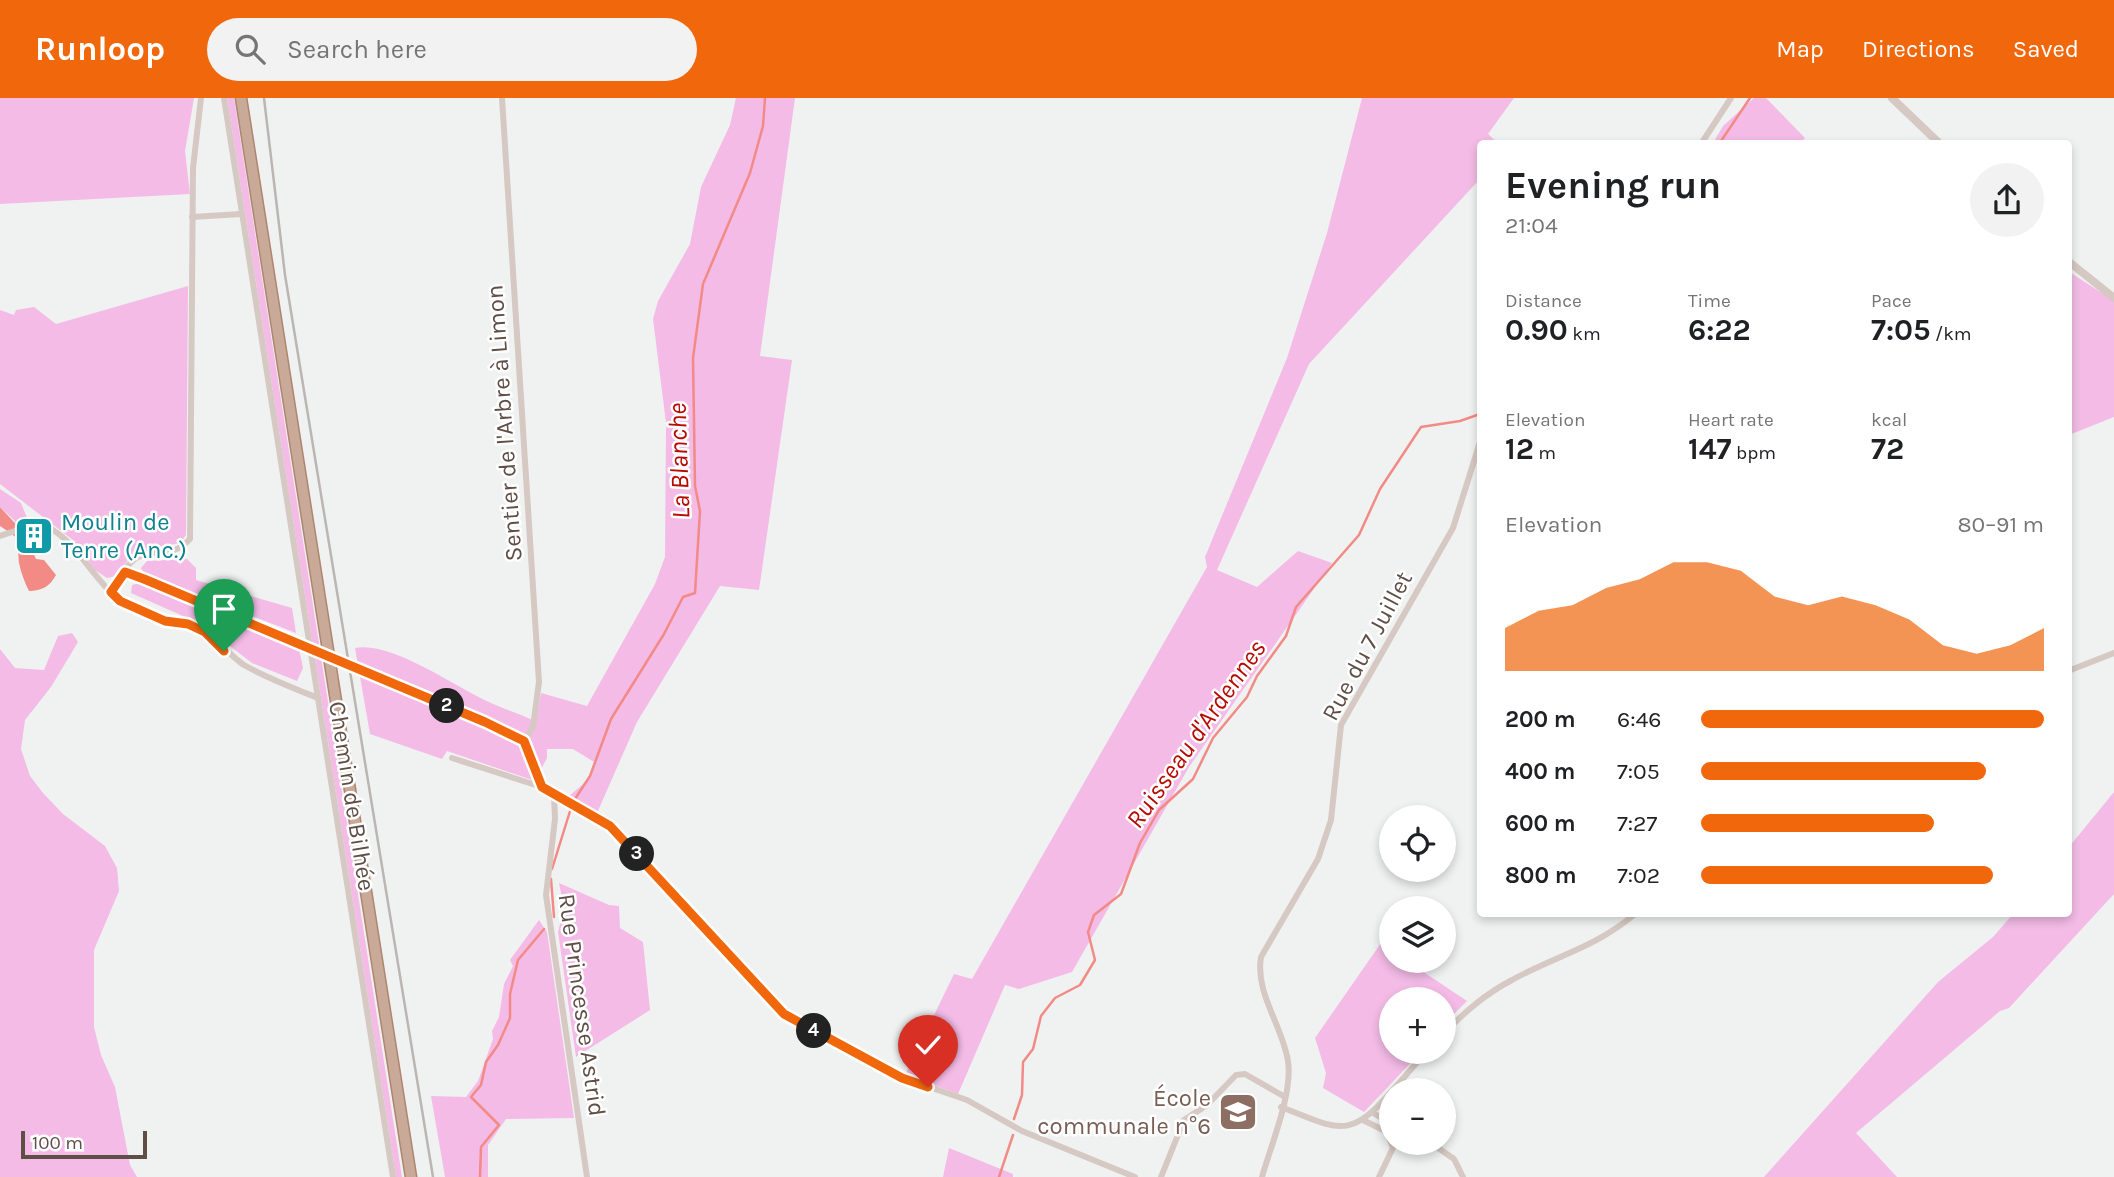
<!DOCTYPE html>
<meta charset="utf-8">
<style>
body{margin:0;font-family:Karla,sans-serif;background:#f2f2f2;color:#202124;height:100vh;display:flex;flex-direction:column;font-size:26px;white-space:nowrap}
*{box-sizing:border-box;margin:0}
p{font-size:23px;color:#757577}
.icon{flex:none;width:38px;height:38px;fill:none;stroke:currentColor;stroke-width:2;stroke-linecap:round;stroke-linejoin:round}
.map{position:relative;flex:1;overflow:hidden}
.sheet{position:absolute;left:1477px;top:42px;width:595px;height:777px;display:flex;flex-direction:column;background:#fff;border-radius:7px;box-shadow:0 4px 10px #0003}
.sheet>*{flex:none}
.buttons{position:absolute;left:1379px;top:707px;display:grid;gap:14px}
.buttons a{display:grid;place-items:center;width:77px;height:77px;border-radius:50%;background:#fff;box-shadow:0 4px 10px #0003;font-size:35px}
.scale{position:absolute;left:21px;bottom:18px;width:126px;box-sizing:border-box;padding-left:7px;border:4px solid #5f4e46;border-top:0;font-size:19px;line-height:24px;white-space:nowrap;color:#5f4e46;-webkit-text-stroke:5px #fff;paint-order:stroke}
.pin{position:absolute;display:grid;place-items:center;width:60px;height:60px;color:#fff;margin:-72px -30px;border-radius:50% 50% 50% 0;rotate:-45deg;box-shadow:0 0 7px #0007}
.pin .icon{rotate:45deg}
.km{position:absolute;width:35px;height:35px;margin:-18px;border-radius:50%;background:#222;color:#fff;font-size:19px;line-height:35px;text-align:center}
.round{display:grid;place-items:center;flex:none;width:74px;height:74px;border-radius:37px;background:#f2f2f2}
.summary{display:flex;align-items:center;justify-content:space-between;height:119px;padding:0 28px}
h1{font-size:38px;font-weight:700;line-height:52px}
.figures{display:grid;grid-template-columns:repeat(3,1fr);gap:10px;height:119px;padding:7px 28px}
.figures div{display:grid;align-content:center}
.figures b{font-size:30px;font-weight:700}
.figures small{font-size:19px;font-weight:400}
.figures p{font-size:19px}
.chart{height:196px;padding:14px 28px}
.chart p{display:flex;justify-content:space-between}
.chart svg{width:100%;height:126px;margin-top:7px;fill:#f0670c;opacity:.7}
ul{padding:0 28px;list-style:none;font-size:23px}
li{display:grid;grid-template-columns:112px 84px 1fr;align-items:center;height:52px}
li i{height:18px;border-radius:9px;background:#f0670c}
header{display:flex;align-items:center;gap:42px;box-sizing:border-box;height:98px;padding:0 35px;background:#f0670c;color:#fff}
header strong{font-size:33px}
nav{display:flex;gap:38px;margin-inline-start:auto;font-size:24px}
.search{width:490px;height:63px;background:#f2f2f2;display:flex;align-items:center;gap:18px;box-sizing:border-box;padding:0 24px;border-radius:38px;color:#757577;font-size:26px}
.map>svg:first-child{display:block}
.green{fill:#f3bbe6}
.water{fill:#f28a85}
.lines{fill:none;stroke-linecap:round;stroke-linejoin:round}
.stream{stroke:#f28a85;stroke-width:2.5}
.trunk-casing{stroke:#ae856f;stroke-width:13}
.minor{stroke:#d6c8c2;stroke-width:6}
.tertiary{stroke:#d6c8c2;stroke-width:8}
.trunk{stroke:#c9aa98;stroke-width:10}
.rail{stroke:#bbb6b1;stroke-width:2.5}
.minor-bridge{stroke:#d6c8c2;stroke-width:6}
.route-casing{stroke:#fff;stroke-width:14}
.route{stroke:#f0670c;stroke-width:9}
.labels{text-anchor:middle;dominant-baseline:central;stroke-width:5;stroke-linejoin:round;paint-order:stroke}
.street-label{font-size:24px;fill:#5f4e46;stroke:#fff}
.culture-label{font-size:24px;fill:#0d838f;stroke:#fff;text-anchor:start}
.education-label{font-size:24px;fill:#785e54;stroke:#fff;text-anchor:end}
.water-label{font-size:26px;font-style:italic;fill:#b60a02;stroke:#fff}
</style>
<header>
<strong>Runloop</strong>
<div class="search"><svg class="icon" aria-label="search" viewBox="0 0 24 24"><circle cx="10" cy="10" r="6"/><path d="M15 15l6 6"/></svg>Search here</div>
<nav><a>Map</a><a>Directions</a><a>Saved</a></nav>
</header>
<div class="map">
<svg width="2114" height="1079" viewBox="0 0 2114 1079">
<rect width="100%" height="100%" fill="#f0f2f2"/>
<g class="green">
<path d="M0,0H194L185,53L190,96L0,106Z"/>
<path d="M227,0H234L402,1079H396Z"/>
<path d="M736,0H795L760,258L792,262L759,492L720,488L637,624L597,715L568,699L589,681L594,664L573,651H547V660L535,683L447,653L442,661L370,636L355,550C393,543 456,590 491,605C506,612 522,616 536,624L541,595L587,608L655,486L665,459L666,325L653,221L658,203L690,146L701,89L730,27Z"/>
<path d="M1362,0H1514L1488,36L1498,45L1480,46V81L1309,266L1217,472L1257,489L1298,453L1332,465L1189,669L1072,874L1019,891L1005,887L958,996L905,977L954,876L972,881L1207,469L1205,459L1287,260L1327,135Z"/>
<path d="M1754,0H1766L1805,40L1800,45H1713L1723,28Z"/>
<path d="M2068,173L2114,203V319L2069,337Z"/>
<path d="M188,188L186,437L180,445L134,454L116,478L107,480L95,472L73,442L0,386V212L14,217L16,212L34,209L56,226Z"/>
<path d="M0,391L21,405L30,427L19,431L14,422L0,409Z"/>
<path d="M187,461L196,470V482L292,510L296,535L145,477L141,470L147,463Z"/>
<path d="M140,485L299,551L303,570L297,583L252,565L201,526L131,495L132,487Z"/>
<path d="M72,535L78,544L51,589L25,622L21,651L30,678L43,695L63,716L105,748L117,770L119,793L94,852V929L101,957L115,989L130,1067L137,1079H0V551L15,570L44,572L58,538Z"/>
<path d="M2114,694V796L2009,910L2000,913L1856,1035L1897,1079H1764L1938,884L1993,839L2013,816H2068L2069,749Z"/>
<path d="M559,785L609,807L619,808L620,830L643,844L650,912L576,959L558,834L564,810Z"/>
<path d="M539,822L547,834L574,1020L506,1021L488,1047V1079H445L431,998L466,999L478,983L493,941L492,933L499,919L504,886L513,868L510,862Z"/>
<path d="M1381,845L1391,852V863H1407L1467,903L1444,926V901H1391V954H1421L1364,1014L1323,990L1326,975L1315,940Z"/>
<path d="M949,1050L1013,1076V1079H943Z"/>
</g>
<path class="water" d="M0,409L25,436L36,461L44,462L56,477C50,488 42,493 29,493C25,485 21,475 19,465C16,440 26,445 0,428Z"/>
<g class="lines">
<g class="stream">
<path d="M1719,46L1750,0"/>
<path d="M575,701L590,678L611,621L664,536L683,499L695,495L700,413L695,388L693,260L703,186L750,75L763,28L765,0"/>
<path d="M552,771L571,710"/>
<path d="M551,781L554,819"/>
<path d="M1014,1021L1022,997L1023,964L1033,951L1041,918L1055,900L1080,887L1095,862L1088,834L1094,817L1121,796L1140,745L1159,712L1193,681L1213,640L1247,599L1257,578L1286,538L1296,509L1359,437L1380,391L1421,329L1460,323L1480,316"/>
<path d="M480,1079L481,1049L499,1027L471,999L481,987L486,964L498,947L510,920V896L518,862L544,831"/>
<path d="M999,1079L1013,1037"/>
</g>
<g class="trunk-casing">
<path id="trunk" d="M241,0L411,1079"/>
</g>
<g class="minor">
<path d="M224,0L393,1079"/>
<path d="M502,0L539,584L533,629L524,643"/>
<path d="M1701,46L1731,0"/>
<path d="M192,119L241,116"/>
<path d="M0,438L39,425C74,437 90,478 118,501C141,520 181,520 203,533C218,541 229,557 244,567C267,580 293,590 318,600"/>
<path d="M125,474L284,539"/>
<path d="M111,494C119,483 127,464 138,459C159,450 171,461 190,441L193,70L201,0"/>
<path d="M2068,573L2114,555"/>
<path d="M379,580L524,643L542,689"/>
<path d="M452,660L542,689L554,698L567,702L610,728L787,919L903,980L967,1002L1022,1033L1135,1079"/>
<path d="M554,698L555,721L546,797L587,1079"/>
<path d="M1444,935C1465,914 1485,896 1512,882C1557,857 1593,851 1635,816"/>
<path d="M1393,992L1426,954"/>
<path d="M1281,1009C1337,1030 1348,1044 1391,994"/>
<path d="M1373,1015L1391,1025"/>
<path d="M1363,1022L1387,1034L1393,1050L1379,1079"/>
<path d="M1431,1045L1454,1061L1463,1079"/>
<path d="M1161,1079L1184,1022L1207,1007L1236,977L1245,976L1285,999"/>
<path d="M1262,1079C1271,1047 1293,995 1288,963C1282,926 1255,896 1261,859L1318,761L1331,722L1341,627L1453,430L1480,344"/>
</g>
<g class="tertiary">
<path d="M1892,0L1940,46"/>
<path d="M2068,163L2114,200"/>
</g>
<use href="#trunk" class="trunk"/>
<path class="rail" d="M264,0L285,177L433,1079"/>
<path class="minor-bridge" d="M284,539L379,580"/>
</g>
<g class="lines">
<g class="route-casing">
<path id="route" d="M224,553L205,534L188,526L165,523L120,503L111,494L125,474L144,481L485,624L524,643L542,689L610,728L784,916L902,980L928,989"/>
</g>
<use href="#route" class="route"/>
</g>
<defs>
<g id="building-square" transform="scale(2.0125)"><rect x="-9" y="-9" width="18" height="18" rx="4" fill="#0f9aa8" stroke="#fff"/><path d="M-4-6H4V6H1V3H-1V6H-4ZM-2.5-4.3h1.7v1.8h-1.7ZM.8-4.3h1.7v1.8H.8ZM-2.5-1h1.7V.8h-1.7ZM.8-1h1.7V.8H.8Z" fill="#fff"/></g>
<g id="school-square" transform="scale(2.0125)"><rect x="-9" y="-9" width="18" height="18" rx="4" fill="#8d6e63" stroke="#fff"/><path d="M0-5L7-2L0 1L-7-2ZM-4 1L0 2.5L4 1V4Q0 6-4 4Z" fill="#fff"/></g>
</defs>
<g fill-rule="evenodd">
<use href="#building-square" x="34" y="438"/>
<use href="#school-square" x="1238" y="1014"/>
</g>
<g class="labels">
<g class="street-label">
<text transform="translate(504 325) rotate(-94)">Sentier de l'Arbre à Limon</text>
<text transform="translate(1367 548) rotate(-62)">Rue du 7 Juillet</text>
<text transform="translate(352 698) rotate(81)">Chemin de Bilhée</text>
<text transform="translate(582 907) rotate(82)">Rue Princesse Astrid</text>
</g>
<g class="culture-label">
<text x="61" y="424">Moulin de<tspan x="61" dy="28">Tenre (Anc.)</tspan></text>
</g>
<g class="education-label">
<text x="1211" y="1000">École<tspan x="1211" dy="28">communale n°6</tspan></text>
</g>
<g class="water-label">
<text transform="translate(679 363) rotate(-92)">La Blanche</text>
<text transform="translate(1196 636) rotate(-55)">Ruisseau d'Ardennes</text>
</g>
</g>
</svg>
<div class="buttons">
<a><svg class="icon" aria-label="locate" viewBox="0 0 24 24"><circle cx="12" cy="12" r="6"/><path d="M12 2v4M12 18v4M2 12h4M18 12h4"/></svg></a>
<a><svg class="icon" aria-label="layers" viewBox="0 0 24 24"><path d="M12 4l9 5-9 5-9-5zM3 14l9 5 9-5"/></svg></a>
<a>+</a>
<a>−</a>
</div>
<div class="scale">100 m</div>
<div class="pin" style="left:224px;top:553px;background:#1e9e55"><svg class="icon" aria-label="arrive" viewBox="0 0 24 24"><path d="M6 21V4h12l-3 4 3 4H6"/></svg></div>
<div class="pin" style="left:928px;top:989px;background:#d93025"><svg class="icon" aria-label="check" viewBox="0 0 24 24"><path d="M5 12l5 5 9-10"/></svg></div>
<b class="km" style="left:447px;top:608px">2</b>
<b class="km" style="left:637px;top:756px">3</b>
<b class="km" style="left:814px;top:933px">4</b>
<section class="sheet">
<div class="summary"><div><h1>Evening run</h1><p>21:04</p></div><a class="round"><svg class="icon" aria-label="share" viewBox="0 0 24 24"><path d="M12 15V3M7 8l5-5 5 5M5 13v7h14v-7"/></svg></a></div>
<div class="figures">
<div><p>Distance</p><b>0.90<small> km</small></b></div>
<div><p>Time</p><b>6:22</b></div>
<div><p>Pace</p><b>7:05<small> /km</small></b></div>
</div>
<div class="figures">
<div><p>Elevation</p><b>12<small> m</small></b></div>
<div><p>Heart rate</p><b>147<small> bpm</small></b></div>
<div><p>kcal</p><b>72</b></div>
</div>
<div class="chart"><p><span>Elevation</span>80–91 m</p>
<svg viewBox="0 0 160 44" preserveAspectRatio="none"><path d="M0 44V29L10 23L20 21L30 15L40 12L50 6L60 6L70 9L80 18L90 21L100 18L110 21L120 26L130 35L140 38L150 35L160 29V44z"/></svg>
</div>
<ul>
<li><b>200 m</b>6:46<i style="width:100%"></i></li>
<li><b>400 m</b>7:05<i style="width:83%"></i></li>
<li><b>600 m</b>7:27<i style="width:68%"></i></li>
<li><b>800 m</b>7:02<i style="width:85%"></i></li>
</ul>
</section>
</div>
